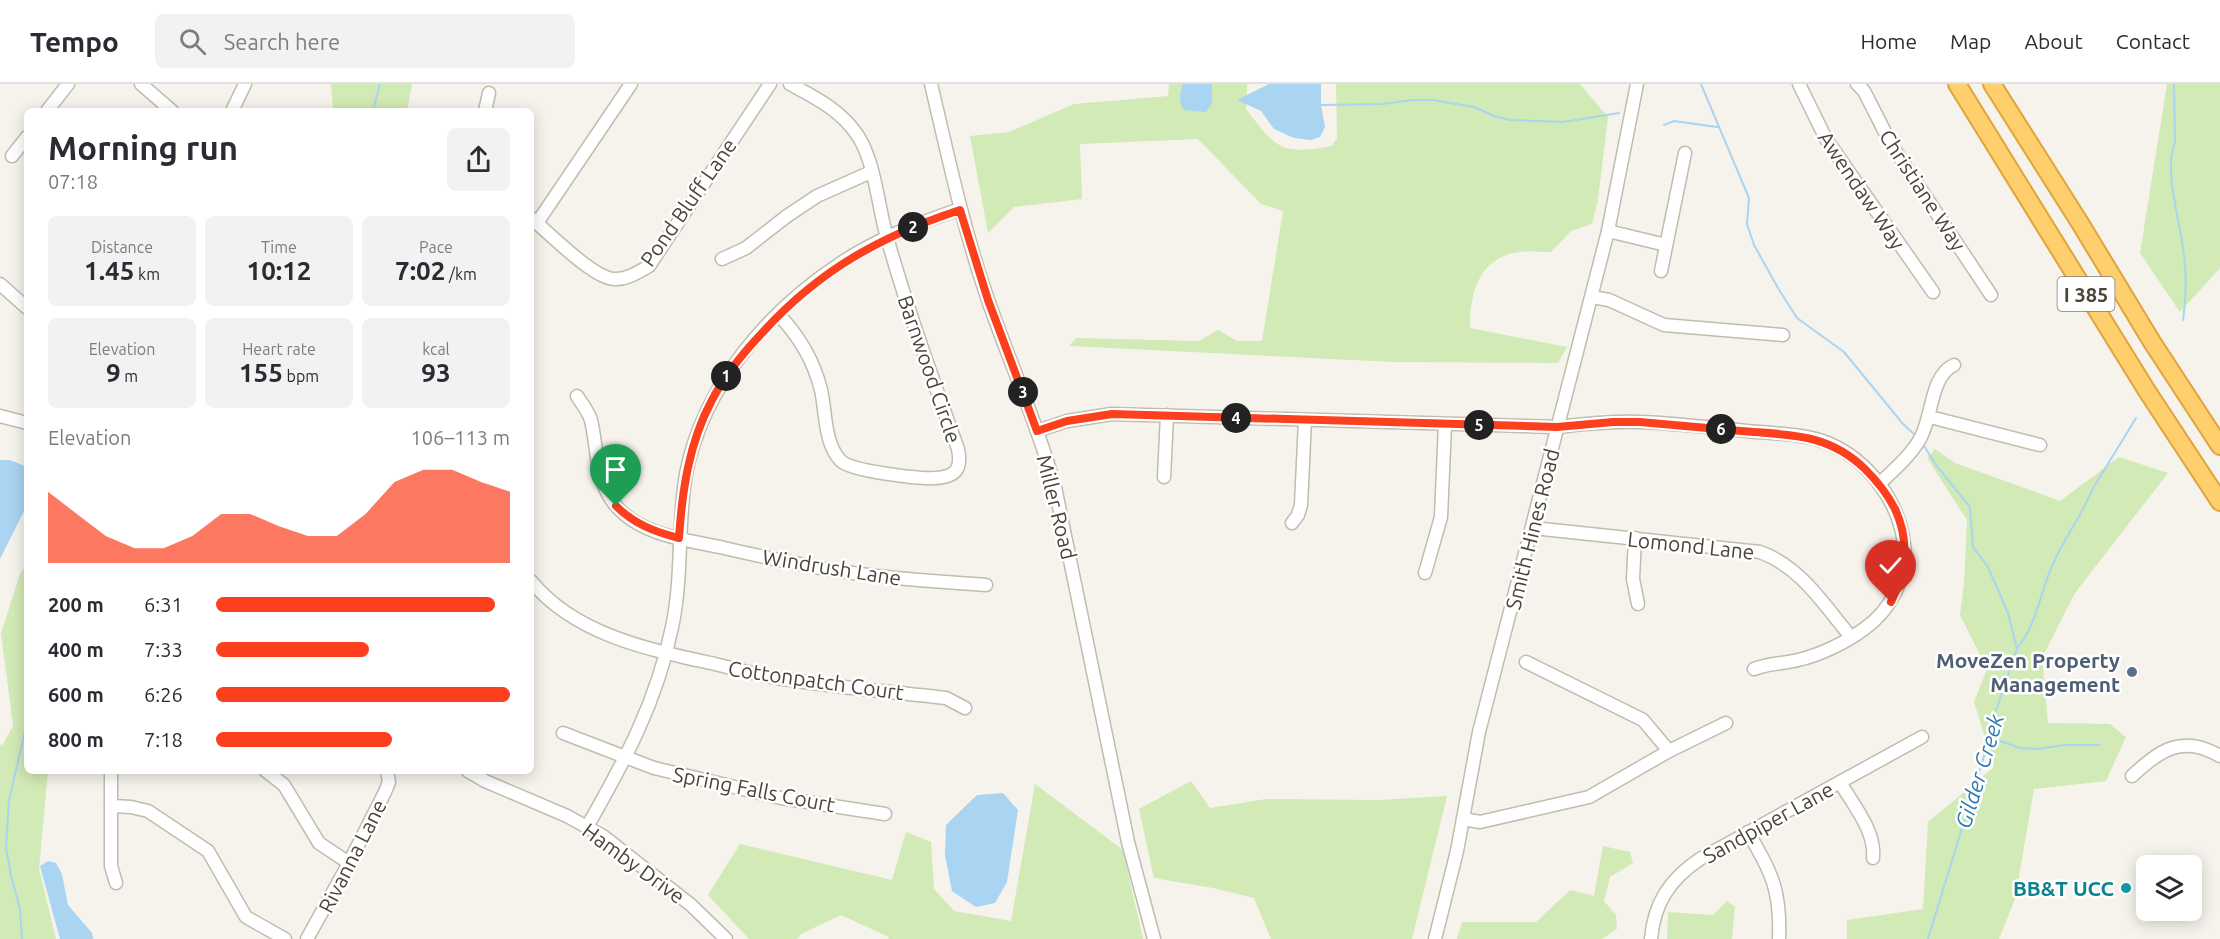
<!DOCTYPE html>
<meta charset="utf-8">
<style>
body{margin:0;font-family:Ubuntu,sans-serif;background:#f2f2f3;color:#2b2b33;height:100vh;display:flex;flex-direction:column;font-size:22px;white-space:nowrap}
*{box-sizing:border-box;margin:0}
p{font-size:20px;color:#7c7c81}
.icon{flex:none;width:33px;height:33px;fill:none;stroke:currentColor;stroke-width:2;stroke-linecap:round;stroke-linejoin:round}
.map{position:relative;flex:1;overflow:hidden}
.panel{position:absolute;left:24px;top:24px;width:510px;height:666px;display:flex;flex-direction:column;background:#fff;border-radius:9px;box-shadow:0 3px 15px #0003}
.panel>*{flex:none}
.controls{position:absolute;left:2136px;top:771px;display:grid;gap:12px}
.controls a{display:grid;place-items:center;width:66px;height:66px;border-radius:9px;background:#fff;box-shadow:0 3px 15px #0003;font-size:30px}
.pin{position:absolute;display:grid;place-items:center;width:51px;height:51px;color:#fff;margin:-62px -26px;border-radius:50% 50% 50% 0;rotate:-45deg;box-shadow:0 0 6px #0007}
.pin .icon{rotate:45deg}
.km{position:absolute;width:30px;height:30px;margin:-15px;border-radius:50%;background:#222;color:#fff;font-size:16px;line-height:30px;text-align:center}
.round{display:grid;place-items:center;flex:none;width:63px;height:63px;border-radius:9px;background:#f2f2f3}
.headline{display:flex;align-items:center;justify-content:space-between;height:102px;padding:0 24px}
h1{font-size:33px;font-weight:700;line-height:45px}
.stats{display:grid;grid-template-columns:repeat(3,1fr);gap:9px;height:102px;padding:6px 24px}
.stats div{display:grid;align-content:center;border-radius:9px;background:#f2f2f3;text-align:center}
.stats b{font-size:26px;font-weight:700}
.stats small{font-size:16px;font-weight:400}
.stats p{font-size:16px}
.chart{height:168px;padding:12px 24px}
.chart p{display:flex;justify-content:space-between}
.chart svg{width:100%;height:108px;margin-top:6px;fill:#fc3f1d;opacity:.7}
ul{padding:0 24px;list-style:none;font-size:20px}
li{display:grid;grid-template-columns:96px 72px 1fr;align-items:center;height:45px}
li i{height:15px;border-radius:8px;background:#fc3f1d}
header{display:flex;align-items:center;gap:36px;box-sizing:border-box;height:84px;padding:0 30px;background:#fff;border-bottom:2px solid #e1e1e2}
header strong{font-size:28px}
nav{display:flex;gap:33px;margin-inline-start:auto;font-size:21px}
.search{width:420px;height:54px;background:#f2f2f3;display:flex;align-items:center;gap:15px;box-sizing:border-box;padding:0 21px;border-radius:9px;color:#7c7c81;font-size:22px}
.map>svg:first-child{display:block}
.green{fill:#d2eab5}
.water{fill:#a9d4f2}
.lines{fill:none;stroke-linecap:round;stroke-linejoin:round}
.stream{stroke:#a9d4f2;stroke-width:2}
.minor-casing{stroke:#c2bbae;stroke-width:15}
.highway-casing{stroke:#e0a43c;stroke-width:20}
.minor{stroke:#fff;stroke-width:12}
.highway{stroke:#ffcf6e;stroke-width:16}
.route-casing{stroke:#fff;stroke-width:12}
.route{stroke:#fc3f1d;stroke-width:8}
.service-dot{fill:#5c6f8a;stroke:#fff;stroke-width:2}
.culture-dot{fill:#0f9aa8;stroke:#fff;stroke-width:2}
.labels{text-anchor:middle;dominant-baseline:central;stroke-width:5;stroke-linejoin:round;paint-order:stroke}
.shield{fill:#fff;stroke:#817c74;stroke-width:1.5}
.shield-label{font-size:20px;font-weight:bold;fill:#4b4439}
.street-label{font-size:21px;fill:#4b4439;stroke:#fff}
.service-label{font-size:21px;font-weight:bold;fill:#4e5e75;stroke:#fff;text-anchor:end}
.culture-label{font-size:21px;font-weight:bold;fill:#0d838f;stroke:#fff;text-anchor:end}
.water-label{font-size:22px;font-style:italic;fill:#2e7ab2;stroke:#fff}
</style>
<header>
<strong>Tempo</strong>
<div class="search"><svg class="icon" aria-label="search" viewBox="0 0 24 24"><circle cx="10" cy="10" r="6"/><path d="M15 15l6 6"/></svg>Search here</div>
<nav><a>Home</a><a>Map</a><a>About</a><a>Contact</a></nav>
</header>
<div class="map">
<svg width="2220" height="855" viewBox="0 0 2220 855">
<rect width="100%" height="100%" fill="#f6f3ec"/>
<g class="green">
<path d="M331,0H412L407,27H333Z"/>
<path d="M1169,0H1247L1246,25C1277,65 1280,71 1332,62L1337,54L1336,0H1580L1608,33L1598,116L1592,140L1571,147L1551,168C1538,168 1520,166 1509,170C1476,181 1470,213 1470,244L1567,263L1558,279L1393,278L1069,262L1076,254L1199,257L1218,246L1237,257H1262L1283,127L1261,120L1198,55L1080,60L1082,115L1014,123L988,149L970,52L1009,48L1074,20L1168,12Z"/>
<path d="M2167,0H2220V184L2180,228L2140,169Z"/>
<path d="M1935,365L1955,379L2060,417L2119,373L2168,389L2075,509L2042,574L2048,639L2110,640L2126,653L2106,697L2034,705L2015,815L1999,855H1847V836L1923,825L1928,738L1994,683L1974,618L1987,585L1960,531L1964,500L1967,436L1927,374Z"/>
<path d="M27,480V687H48L39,785L56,855H0V660L2,662L13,642L1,549L20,490Z"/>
<path d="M1191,697L1210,724L1266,715L1379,716L1447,712L1412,855H1271L1254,814L1213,804L1154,794L1139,725Z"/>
<path d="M1035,700L1123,766L1143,855H889L887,852L841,831L801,850L797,855H749L708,811L740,760L892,796L906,748L931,758L934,805L954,827L1011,837Z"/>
<path d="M1603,762L1630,768L1633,779L1610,793L1604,817L1616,831L1617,845L1602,855H1457L1462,838H1536L1570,806L1594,812Z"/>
<path d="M1727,817L1735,823L1732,855H1667L1668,828L1713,831Z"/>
</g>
<g class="water">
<path d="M1183,0H1212V19L1206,28L1184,26C1178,18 1180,9 1183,0Z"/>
<path d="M1269,0H1321V21L1325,43L1320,53L1311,56L1294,54L1274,45L1261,27L1237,16Z"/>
<path d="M0,376H10L27,383V421L0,475Z"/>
<path d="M1003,709L1018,726L1007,798L995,819L976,823L952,807L945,771L946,741L977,711Z"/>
<path d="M48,777L56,779L62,790L68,821L92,849L93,855H60L40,782Z"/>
</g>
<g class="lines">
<g class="stream">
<path d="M1701,0L1749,114L1747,140L1754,161L1778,204L1797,234L1844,268L1903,340L1915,351"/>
<path d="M2174,0L2175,59C2163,85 2181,141 2184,171C2187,193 2186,214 2183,236"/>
<path d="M1321,21L1382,20L1413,16H1433L1474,23L1494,32L1510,36L1563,38L1619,29"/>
<path d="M373,27L380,0"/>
<path d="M1664,41L1674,37L1717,43"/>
<path d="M1924,362L1936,381L1970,423L1973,463L1988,483L2008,529L2017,565L1989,647L1988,659L1928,855"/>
<path d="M2017,564C2037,542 2040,507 2053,480C2064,454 2082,432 2092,406L2136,334"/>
<path d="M1988,659L2000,657L2020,664L2036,665L2065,661H2100"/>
<path d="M22,855L20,825L11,792L6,763L9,716L27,639"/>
</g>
<g class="minor-casing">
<g id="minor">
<path d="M141,0L172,27"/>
<path d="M931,0C948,72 963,143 987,213C1009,277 1037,338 1055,403L1128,758L1154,855"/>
<path d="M1799,0L1826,55L1933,208"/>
<path d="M1857,0L1864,7L1892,62L1991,211"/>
<path d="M47,27L68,0"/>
<path d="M232,27L245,0"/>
<path d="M485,27L489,9"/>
<path d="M12,72L27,53"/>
<path d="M531,134C549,149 593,194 614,195C627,196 638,188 649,182L770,0"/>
<path d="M537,139L631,0"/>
<path d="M1608,147L1666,161"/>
<path d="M722,175L746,164L787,132L817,112L871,88"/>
<path d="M1661,187L1685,69"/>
<path d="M0,200L27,224"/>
<path d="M1592,213L1609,216L1664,241L1783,251"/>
<path d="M778,230C799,252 814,277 821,306C826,328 824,360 841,377C851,387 919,395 935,394C956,393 962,385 958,365C933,296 908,227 888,157C878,125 876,80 858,52C841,26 816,14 790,0"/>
<path d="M577,312C582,320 588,327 591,336C598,366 595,397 616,422C642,452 688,456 724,464C771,475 820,485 868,491C907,496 947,498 986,501"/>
<path d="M0,332L27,339"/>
<path d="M1930,333L2040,361"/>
<path d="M1037,347L1067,337L1112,330L1557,343C1584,340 1611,337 1639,338C1675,339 1711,344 1747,347C1774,350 1803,349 1828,359C1868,376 1899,417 1904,460C1908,493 1891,526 1864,545C1845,559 1820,571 1798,576C1783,580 1769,579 1754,585"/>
<path d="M1164,393L1167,331"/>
<path d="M1879,400C1894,386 1910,372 1920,355C1933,332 1930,292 1954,281"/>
<path d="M1292,439L1298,431L1301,421L1305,336"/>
<path d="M1533,444L1760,468C1801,483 1824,521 1851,553"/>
<path d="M1635,454L1633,495L1638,520"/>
<path d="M1425,489L1441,433L1445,340"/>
<path d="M531,497C575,551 650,566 715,580C740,586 765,593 791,596C842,604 894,608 946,614L965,624"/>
<path d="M1526,578L1643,636L1669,667"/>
<path d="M563,649L654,684L781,714L885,730"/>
<path d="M111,687V782L116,799"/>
<path d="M266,687L284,701L319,759L349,779"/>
<path d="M468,687L485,697L567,732L603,752L691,821L726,855"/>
<path d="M2132,692C2160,666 2182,650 2220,672"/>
<path d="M1840,698C1853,721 1876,747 1873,774"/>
<path d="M111,722L131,723L148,727L208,767L246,833L285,855"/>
<path d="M1463,735L1480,738L1589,713L1669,667L1726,639"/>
<path d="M587,743C624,678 657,618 672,543C683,493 677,441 686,390C703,302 768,227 841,179C877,155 919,139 960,125"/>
<path d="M1748,748C1772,790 1781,806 1779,855"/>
<path d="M307,855L349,779L385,708L389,698L387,687"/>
<path d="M1435,855L1457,767L1479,648L1608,147L1637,0"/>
<path d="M1651,855C1654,819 1670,795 1700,775L1922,653"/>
</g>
</g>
<g class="highway-casing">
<g id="highway">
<path d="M1957,0L2147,307L2220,418"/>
<path d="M1992,0L2080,139L2152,258L2220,362"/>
</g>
</g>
<use href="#minor" class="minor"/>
<use href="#highway" class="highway"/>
</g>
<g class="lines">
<g class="route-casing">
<path id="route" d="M616,422C634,440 655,448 679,454C682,408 689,359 711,318C724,292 742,270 762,249C819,186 881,152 960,126L988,216L1037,347L1067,337L1112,330L1557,343L1613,338H1640C1674,341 1707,344 1741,347C1789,351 1828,349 1865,385C1877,397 1887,409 1895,425C1910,457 1906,487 1891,518"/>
</g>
<use href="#route" class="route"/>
</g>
<circle class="service-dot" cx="2132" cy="588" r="6"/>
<circle class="culture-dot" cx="2126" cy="804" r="6"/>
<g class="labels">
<rect class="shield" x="2057.5" y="193" width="57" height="34" rx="4.5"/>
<g class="shield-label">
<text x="2086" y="210">I 385</text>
</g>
<g class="street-label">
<text transform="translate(1862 106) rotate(56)">Awendaw Way</text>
<text transform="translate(1923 106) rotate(57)">Christiane Way</text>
<text transform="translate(688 118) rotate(-55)">Pond Bluff Lane</text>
<text transform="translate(930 285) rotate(71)">Barnwood Circle</text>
<text transform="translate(1057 423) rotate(76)">Miller Road</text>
<text transform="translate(1532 445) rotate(-76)">Smith Hines Road</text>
<text transform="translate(1691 461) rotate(6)">Lomond Lane</text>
<text transform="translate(832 483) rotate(9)">Windrush Lane</text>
<text transform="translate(816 596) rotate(8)">Cottonpatch Court</text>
<text transform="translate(754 705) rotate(11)">Spring Falls Court</text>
<text transform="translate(1768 738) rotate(-29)">Sandpiper Lane</text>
<text transform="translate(352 772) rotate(-63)">Rivanna Lane</text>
<text transform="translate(634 779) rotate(36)">Hamby Drive</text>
</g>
<g class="service-label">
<text x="2120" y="576">MoveZen Property<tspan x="2120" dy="24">Management</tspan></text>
</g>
<g class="culture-label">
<text x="2114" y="804">BB&amp;T UCC</text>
</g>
<g class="water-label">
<text transform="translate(1979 687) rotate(-73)">Gilder Creek</text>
</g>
</g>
</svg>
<div class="controls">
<a><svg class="icon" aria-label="layers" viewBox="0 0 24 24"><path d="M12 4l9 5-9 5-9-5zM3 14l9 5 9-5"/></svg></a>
</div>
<div class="pin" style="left:616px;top:422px;background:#1e9e55"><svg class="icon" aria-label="arrive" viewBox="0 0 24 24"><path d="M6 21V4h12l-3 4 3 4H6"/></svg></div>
<div class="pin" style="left:1891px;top:518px;background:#d93025"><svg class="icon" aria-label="check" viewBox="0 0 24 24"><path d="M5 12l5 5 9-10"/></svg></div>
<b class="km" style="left:726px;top:292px">1</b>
<b class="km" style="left:913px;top:143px">2</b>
<b class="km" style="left:1023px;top:308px">3</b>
<b class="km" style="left:1236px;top:334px">4</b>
<b class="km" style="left:1479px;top:341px">5</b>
<b class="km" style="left:1721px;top:345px">6</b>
<section class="panel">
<div class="headline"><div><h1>Morning run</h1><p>07:18</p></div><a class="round"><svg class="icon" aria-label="share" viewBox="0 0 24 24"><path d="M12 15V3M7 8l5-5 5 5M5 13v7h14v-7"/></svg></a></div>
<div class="stats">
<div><p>Distance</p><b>1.45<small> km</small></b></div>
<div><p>Time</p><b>10:12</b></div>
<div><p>Pace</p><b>7:02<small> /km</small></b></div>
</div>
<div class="stats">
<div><p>Elevation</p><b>9<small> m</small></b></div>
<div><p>Heart rate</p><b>155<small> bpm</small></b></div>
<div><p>kcal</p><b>93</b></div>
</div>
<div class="chart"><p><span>Elevation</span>106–113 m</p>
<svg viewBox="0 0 160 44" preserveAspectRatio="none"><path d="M0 44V15L10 24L20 33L30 38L40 38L50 33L60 24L70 24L80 29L90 33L100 33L110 24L120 11L130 6L140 6L150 11L160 15V44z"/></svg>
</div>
<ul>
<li><b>200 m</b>6:31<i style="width:95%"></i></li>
<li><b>400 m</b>7:33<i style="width:52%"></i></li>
<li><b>600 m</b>6:26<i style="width:100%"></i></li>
<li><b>800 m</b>7:18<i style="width:60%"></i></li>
</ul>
</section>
</div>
